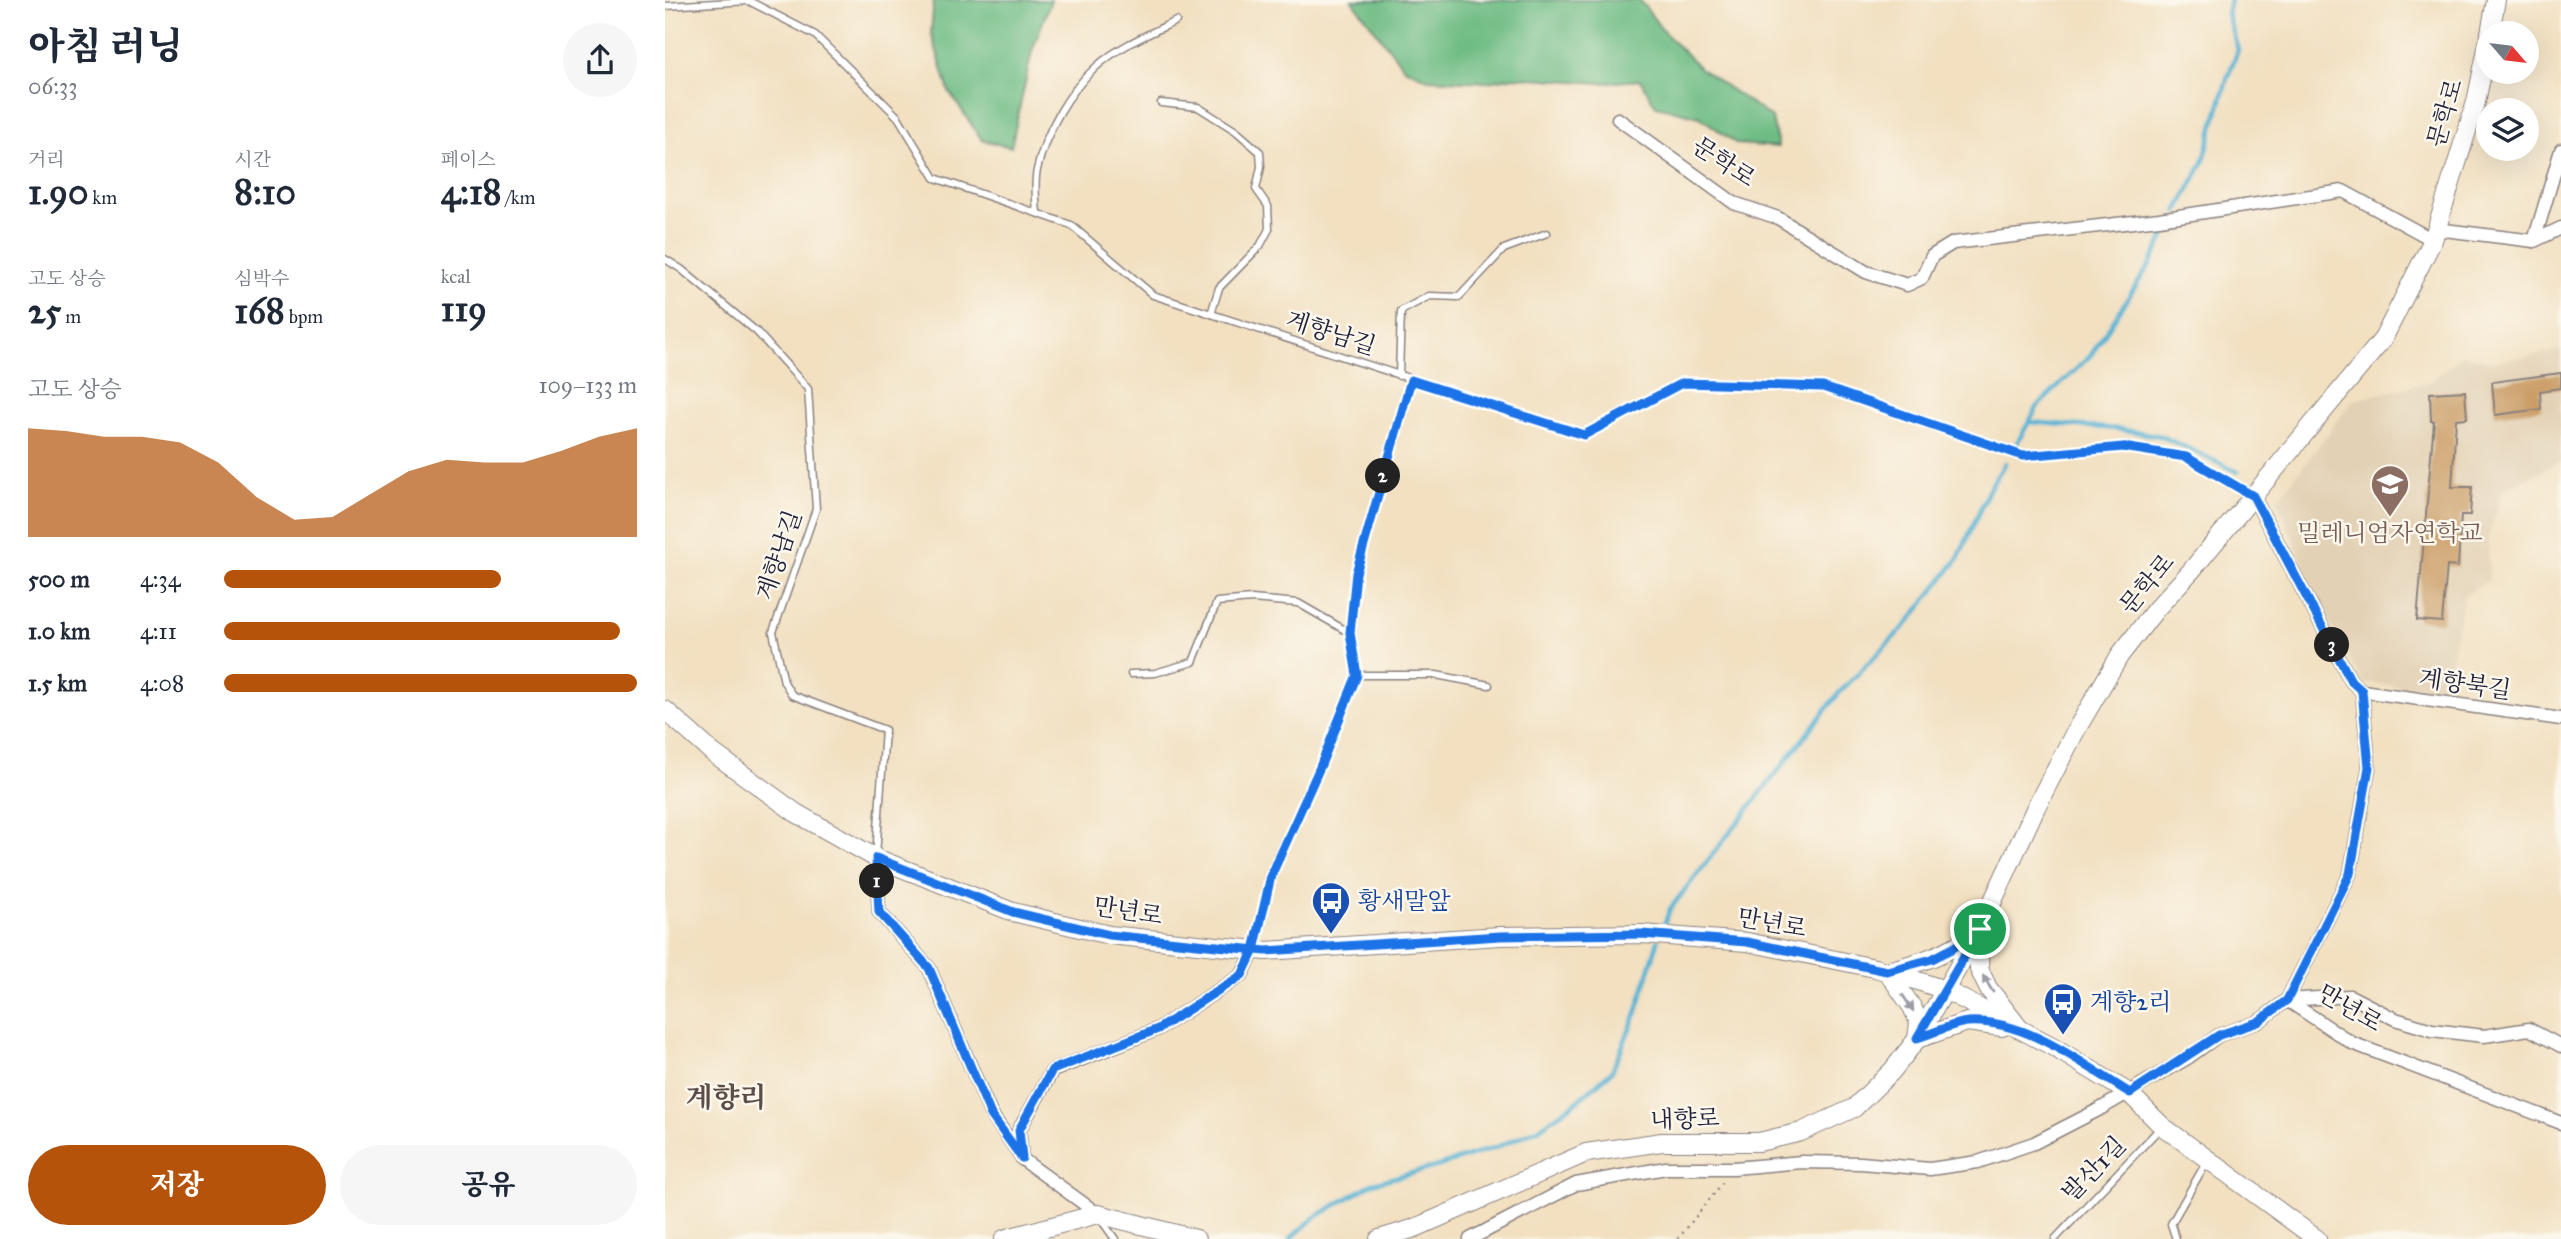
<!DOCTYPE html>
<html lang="ko">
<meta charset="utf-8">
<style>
body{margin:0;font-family:"IM FELL Great Primer","Noto Serif KR",serif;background:#f6f6f7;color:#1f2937;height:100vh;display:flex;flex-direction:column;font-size:26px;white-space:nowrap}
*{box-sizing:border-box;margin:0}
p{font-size:23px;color:#747a83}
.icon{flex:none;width:38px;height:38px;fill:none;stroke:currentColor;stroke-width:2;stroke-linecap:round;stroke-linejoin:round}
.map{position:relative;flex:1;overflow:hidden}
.side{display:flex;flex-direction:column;background:#fff;width:665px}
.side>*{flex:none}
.needle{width:46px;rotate:118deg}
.controls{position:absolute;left:1811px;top:21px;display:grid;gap:14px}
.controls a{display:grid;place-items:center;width:63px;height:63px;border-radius:50%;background:#fff;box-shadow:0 7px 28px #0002;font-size:35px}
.pin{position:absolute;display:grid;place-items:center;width:60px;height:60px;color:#fff;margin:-30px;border:4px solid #fff;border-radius:50%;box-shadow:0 2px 7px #0007}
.km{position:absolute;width:35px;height:35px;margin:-18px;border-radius:50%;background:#222;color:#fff;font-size:19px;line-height:35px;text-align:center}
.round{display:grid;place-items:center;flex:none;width:74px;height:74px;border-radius:37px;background:#f6f6f7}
.head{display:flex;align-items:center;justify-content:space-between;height:119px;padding:0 28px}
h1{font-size:38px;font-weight:800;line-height:52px}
.metrics{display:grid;grid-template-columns:repeat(3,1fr);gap:10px;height:119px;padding:7px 28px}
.metrics div{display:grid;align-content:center}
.metrics b{font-size:35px;font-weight:800}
.metrics small{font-size:19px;font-weight:400}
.metrics p{font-size:19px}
.chart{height:196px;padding:14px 28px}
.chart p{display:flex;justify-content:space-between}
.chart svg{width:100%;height:126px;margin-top:7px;fill:#b45309;opacity:.7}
.button{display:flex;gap:14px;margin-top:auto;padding:14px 28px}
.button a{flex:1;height:80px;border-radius:42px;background:#b45309;color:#fff;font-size:28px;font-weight:800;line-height:80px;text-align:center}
.button a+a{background:#f6f6f7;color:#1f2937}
ul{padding:0 28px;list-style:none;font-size:23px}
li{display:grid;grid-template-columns:112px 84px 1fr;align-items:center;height:52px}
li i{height:18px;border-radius:9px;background:#b45309}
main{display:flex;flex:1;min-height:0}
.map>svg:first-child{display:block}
.built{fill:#e3d1b5}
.forest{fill:#6ebc84;stroke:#486f60;stroke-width:2}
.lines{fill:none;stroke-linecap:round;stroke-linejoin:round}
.stream{stroke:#56b2d4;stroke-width:4.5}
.building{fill:#cb9e67}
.lane-casing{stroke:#8a817e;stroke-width:9}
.street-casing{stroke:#8a817e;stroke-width:15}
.secondary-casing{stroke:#8a817e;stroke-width:20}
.path{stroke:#8a817e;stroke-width:2.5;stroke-dasharray:2 5;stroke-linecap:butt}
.lane{stroke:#fff;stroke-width:6}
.street{stroke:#fff;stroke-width:12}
.secondary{stroke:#fff;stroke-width:18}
.oneway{fill:#9c9ca7}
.route-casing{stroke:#fff;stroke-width:14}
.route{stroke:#1a73e8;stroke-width:9}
.labels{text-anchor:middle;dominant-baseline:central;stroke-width:5;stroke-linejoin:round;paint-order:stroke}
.street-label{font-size:24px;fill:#22223b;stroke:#fbf7ec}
.education-label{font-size:24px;fill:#785e54;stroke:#fbf7ec}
.transit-label{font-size:24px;fill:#164399;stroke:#fbf7ec;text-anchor:start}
.quarter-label{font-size:28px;font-weight:bold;fill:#5d4d4a;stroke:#fbf7ec}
</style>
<main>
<section class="side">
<div class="head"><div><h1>아침 러닝</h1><p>06:33</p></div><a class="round"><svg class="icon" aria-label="share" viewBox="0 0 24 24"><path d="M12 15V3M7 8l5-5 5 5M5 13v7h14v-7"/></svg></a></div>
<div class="metrics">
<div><p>거리</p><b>1.90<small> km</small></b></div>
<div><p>시간</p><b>8:10</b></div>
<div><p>페이스</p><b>4:18<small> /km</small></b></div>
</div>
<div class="metrics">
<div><p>고도 상승</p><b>25<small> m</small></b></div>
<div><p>심박수</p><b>168<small> bpm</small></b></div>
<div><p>kcal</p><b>119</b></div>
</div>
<div class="chart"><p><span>고도 상승</span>109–133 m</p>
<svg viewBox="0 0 160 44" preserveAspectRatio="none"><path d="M0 44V6L10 7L20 9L30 9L40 11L50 18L60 30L70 38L80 37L90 29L100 21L110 17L120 18L130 18L140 14L150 9L160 6V44z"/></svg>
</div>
<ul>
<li><b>500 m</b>4:34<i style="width:67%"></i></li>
<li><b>1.0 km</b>4:11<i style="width:96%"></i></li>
<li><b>1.5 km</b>4:08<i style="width:100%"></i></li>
</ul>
<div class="button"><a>저장</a><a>공유</a></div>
</section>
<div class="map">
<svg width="1896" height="1239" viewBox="0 0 1896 1239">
<rect width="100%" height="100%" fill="#fbf7ec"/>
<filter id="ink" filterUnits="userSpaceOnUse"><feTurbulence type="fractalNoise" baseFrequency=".0143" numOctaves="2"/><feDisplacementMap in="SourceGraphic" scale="14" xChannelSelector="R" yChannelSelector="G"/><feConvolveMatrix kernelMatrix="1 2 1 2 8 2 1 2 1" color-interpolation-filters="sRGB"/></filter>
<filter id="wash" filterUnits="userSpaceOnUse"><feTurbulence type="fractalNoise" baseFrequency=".00686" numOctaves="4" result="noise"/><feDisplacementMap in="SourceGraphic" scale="28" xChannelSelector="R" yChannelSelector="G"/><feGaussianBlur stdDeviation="1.57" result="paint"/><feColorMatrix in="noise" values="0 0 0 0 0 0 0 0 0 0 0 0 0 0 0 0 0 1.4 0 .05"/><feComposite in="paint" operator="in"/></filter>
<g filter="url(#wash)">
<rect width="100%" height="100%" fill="#f2e0c1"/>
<path class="built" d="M1896,350V461L1838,490L1823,537L1824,580L1799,596L1779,692L1698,682L1652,601L1613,500L1688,400L1765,382L1798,355L1827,362Z"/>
<g class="forest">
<path d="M269,0H386L367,51L346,147L317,140L284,91L266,33Z"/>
<path d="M687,0H975L998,31L1036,69L1107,118L1113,147L1072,144L1035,117L991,106L975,80L936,83L850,77L822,82L763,79L739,68Z"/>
</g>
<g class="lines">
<g class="stream">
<path d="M1512,212L1538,163L1562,79L1573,50L1562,14L1565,0"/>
<path d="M1364,422L1453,429L1496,436L1573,472"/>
<path d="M1349,448L1373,406L1426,355L1485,264L1508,220"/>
<path d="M997,930L1005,909L1174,693L1242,624L1293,559L1324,489L1340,463"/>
<path d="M625,1239L649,1218L708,1183L774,1166L832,1147L873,1129L910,1103L947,1071L971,1014L993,941"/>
</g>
</g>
<g id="blocks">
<g class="building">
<path d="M1896,373V388L1875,391L1876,409L1830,415L1827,382Z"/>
<path d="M1800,391L1802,418L1791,419L1787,487H1807L1805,515H1796L1793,567L1782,566L1777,622L1752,620L1769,421H1766L1765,393Z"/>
</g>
</g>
</g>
<g filter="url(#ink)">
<use href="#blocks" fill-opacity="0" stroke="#8a817e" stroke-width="2"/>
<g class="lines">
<g class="lane-casing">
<g id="lane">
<path d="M0,6L84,1L150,35L233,117L270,178L406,225L488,295L919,435L1017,383L1158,387L1358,456L1458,447L1521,457L1586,495"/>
<path d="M496,103L533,107L571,131L595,152L596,167L591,189L603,206L604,229L595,246L554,288L546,314"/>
<path d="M372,213C371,200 369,183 372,170C380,133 403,92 431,67C454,46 484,34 511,21"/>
<path d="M0,259L16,269L92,332L143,389L151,509L108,632L119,682L127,695L220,730L211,856"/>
<path d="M734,376L736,311L764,296L794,297L839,249L882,233"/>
<path d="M466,674L490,673L528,662L552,602L587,599L633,603L685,633"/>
<path d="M692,675H771L824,685"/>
<path d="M589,948L606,876L655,767L692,675L685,633L690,573L746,380"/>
<path d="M437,1221L450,1239"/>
<path d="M1390,1239L1496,1127"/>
<path d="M1511,1239L1506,1224L1542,1161"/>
</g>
</g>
<g class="street-casing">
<g id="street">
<path d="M953,119L1069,203L1113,218L1201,272L1242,285L1257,278L1267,256L1288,243L1494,219L1678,191L1768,240"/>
<path d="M1771,229L1869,241L1896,228"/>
<path d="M1869,241L1896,150"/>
<path d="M1588,496L1686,681L1697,691L1896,719"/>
<path d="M1697,691L1704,767L1685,874L1622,1000L1685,996L1730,1019L1767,1030L1819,1036L1864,1029L1896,1046"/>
<path d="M211,858L214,912L264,968L326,1114L355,1155"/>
<path d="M433,1214L357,1159L354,1130L387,1071L493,1029L577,975L589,950"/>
<path d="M805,1239L911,1184L1001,1168H1069L1137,1162L1196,1163L1265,1169L1313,1162L1369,1143L1435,1109L1524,1057L1554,1035L1593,1022L1622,1000L1687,1043L1896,1123"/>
</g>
</g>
<g class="secondary-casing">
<g id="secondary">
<path d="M1825,33L1831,0"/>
<path d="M0,710L47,752L131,813L211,858L348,912L444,935L601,951L835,936L977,934L1082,942L1210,968L1241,977L1280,990L1387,1046L1464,1093L1497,1126L1652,1239"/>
<path d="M1310,933C1283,954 1254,963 1222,971L1247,1007L1254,1022L1252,1039L1302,1022L1337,1027"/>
<path d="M1315,936L1314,969L1323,988L1354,1028"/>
<path d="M339,1239L433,1214L531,1239"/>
<path d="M714,1239L750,1228L921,1153L997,1142H1094L1136,1132L1189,1108L1227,1071L1252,1039L1315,929L1371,807L1411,730L1455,655L1491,609L1526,571L1718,339L1768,240L1811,102L1824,39"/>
</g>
</g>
<path class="path" d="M1013,1239L1059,1181"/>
<use href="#lane" class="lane"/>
<use href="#street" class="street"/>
<use href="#secondary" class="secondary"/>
</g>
<defs><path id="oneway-solid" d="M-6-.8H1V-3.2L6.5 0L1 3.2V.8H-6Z" transform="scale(1.75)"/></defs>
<g class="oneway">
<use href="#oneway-solid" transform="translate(1323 984) rotate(-122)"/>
<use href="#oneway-solid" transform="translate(1243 1003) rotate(56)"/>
</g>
</g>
<g class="lines" filter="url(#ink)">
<g class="route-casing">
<path id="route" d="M1315,929L1288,948L1267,959L1222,971L1082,942L977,934L835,936L601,951L444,935L348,912L211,858L214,912L264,968L326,1115L357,1158L354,1130L387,1070L493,1029L577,975L589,950L606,876L655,767L692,675L685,633L691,573L746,380L919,435L1017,383L1158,387L1358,456L1458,447L1521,457L1588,496L1686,681L1697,691L1704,767L1685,874L1622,1000L1593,1022L1554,1035L1465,1093C1417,1064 1362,1019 1303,1022C1288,1023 1267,1034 1252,1038L1315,929"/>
</g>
<use href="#route" class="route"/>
</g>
<defs>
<g id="school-pin" transform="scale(2.0125)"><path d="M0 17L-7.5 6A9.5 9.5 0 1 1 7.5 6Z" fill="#8d6e63" stroke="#fbf7ec"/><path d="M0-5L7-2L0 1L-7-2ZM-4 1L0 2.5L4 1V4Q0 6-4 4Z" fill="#fff"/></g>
<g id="bus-pin" transform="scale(2.0125)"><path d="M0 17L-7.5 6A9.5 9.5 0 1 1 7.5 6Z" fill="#1a4fb4" stroke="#fbf7ec"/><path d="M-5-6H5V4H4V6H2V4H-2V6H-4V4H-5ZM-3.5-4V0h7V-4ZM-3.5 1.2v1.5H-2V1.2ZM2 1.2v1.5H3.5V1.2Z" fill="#fff"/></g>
</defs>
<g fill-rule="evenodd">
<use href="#school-pin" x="1725" y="484"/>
<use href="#bus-pin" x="666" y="901"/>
<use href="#bus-pin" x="1398" y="1002"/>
</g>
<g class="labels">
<g class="street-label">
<text transform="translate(1780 113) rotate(-74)">문학로</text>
<text transform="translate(1059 162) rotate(33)">문학로</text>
<text transform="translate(666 333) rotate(18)">계향남길</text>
<text transform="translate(114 555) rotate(-71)">계향남길</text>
<text transform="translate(1482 584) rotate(-50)">문학로</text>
<text transform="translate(1800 684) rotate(8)">계향북길</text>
<text transform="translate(463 911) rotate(9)">만년로</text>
<text transform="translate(1107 923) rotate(10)">만년로</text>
<text transform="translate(1685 1008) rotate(30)">만년로</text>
<text transform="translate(1020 1119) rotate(-2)">내향로</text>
<text transform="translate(1429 1169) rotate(-46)">발산1길</text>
</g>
<g class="education-label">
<text x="1725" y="533">밀레니엄자연학교</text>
</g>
<g class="transit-label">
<text x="693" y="901">황새말앞</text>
<text x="1425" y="1002">계향2리</text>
</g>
<g class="quarter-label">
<text x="61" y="1097">계향리</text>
</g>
</g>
</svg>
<div class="controls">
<a><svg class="needle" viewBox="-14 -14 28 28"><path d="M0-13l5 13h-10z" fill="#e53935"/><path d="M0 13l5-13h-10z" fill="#747a83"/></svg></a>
<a><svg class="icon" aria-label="layers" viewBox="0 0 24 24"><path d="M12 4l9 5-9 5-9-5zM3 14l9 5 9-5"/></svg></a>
</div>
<div class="pin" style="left:1315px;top:929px;background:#1e9e55"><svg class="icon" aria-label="arrive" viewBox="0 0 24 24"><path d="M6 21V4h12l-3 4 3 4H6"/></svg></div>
<b class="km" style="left:212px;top:881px">1</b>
<b class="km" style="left:718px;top:476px">2</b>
<b class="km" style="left:1667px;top:645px">3</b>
</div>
</main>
